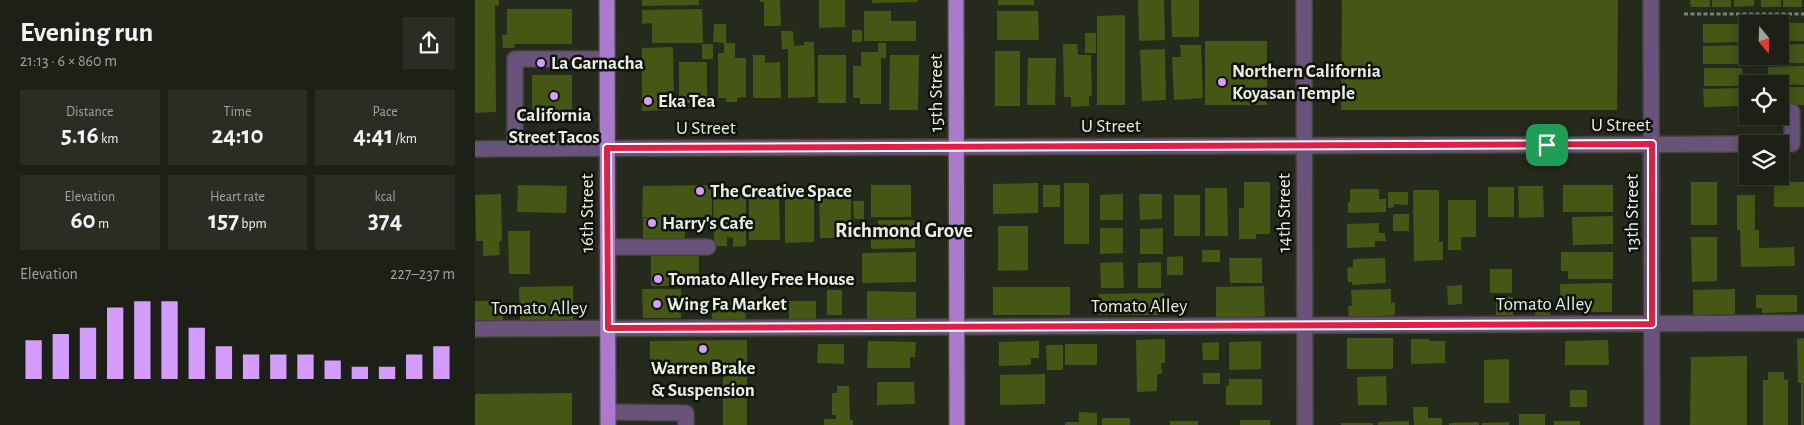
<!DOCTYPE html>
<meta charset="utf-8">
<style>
body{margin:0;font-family:"Alegreya Sans",sans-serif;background:#292d23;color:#f1f3f6;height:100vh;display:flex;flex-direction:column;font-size:19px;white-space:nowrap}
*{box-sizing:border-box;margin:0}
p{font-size:16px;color:#a0a3a1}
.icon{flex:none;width:28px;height:28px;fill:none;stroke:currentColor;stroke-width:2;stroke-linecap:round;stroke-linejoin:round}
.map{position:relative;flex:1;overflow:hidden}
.panel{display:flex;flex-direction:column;background:#1c2016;width:475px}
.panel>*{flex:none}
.needle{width:32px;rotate:161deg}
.controls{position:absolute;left:1264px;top:15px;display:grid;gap:10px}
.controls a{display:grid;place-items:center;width:50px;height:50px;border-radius:0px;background:#1c2016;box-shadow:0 2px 12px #0003,0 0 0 1px #3a3e35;font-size:25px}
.pin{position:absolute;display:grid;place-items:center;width:42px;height:42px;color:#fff;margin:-21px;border-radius:10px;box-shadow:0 2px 8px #0006}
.round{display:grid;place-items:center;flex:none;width:52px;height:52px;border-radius:0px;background:#292d23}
.headline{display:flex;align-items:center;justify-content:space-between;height:85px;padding:0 20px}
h1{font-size:28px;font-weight:700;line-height:38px}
.stats{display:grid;grid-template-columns:repeat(3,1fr);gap:8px;height:85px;padding:5px 20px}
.stats div{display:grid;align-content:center;border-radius:0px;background:#292d23;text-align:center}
.stats b{font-size:25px;font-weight:700}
.stats small{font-size:14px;font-weight:400}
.stats p{font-size:14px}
.chart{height:140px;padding:10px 20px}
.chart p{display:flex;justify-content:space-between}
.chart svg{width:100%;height:90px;margin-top:5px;stroke:#d49cfc;stroke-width:6}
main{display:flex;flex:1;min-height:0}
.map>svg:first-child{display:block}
.building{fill:#455615}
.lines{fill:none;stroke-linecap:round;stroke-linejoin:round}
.minor-casing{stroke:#414539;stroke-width:18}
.major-casing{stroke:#414539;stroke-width:18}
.path{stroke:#7d8076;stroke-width:3;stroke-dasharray:4 2.5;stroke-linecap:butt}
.minor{stroke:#69537a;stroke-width:15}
.major{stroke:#aa7acc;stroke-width:15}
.route-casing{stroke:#fff;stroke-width:10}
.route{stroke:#e11d48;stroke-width:6}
.poi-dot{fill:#d49cfc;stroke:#10120c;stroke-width:2}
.labels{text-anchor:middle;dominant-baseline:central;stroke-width:5;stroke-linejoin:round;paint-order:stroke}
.poi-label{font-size:19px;font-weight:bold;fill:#eaede5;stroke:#10120c;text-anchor:start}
.street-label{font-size:19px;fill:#eaede5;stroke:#10120c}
.quarter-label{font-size:21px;font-weight:bold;fill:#eaede5;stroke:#10120c}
</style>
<main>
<section class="panel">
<div class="headline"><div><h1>Evening run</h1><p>21:13 · 6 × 860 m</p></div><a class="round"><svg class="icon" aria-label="share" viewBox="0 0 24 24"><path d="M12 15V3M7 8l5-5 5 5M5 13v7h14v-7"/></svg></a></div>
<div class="stats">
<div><p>Distance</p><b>5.16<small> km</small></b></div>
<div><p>Time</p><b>24:10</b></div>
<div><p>Pace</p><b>4:41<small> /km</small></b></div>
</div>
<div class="stats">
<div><p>Elevation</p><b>60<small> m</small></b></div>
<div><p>Heart rate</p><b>157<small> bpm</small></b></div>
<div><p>kcal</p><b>374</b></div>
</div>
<div class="chart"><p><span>Elevation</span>227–237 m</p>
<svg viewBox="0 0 160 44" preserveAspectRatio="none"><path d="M5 44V25M15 44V22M25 44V19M35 44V9M45 44V6M55 44V6M65 44V19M75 44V28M85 44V32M95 44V32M105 44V32M115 44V35M125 44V38M135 44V38M145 44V32M155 44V28"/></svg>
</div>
</section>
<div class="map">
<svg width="1329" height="425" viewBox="0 0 1329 425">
<rect width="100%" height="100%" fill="#262a1d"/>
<g class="building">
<path d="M0,0H24V5L20,6L21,112L0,113Z"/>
<path d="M167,0H224V5L167,6Z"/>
<path d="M285,0H305L306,26H289V2H285Z"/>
<path d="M344,0H370V27L344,28Z"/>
<path d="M397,0H442V2L397,3Z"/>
<rect x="523" y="0" width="36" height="5"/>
<path d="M663,0H689L690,40L664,41Z"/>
<path d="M696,0H724V37H697Z"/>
<path d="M867,0H1143L1142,110H866Z"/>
<path d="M1215,0H1235V7H1216Z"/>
<rect x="1237" y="0" width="19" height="7"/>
<path d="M1259,0H1279V6L1259,7Z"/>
<rect x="1286" y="0" width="20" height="7"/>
<rect x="1308" y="0" width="19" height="7"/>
<path d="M32,9H97V44H40L39,48H28L27,35H32Z"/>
<path d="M227,9L228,43H177V23L167,24V10Z"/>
<path d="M389,11H416V21H441V41H389Z"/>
<path d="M522,11H563L564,40H522Z"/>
<path d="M650,15V105H622V16Z"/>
<rect x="1305" y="23" width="24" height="18"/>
<path d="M239,24H251V43H260V58H271V97L262,98V102H251V98H243V53H249V43L238,42Z"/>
<path d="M1228,24H1267V42L1228,43Z"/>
<rect x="377" y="30" width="10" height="12"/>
<path d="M306,31H318L319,46L329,45V42H339L340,97L313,98V49H307Z"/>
<rect x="610" y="33" width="11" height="20"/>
<rect x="730" y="41" width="62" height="64"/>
<path d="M403,43H411V58H406V104H385V98H378V66H386V52H403Z"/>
<rect x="227" y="44" width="11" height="15"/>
<path d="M588,44H602L603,55H616L617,97L614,96V106L596,107V97H589Z"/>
<path d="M1329,44V63H1293V56H1305V45Z"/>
<path d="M705,45H726L728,98L699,100L697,57H706Z"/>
<path d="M1267,45V64H1228V46Z"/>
<path d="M198,47L199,110L167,111V48Z"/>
<path d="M690,49L691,100L667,101L665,50Z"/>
<rect x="520" y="51" width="25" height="55"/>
<path d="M278,55H290V63L305,62L306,98H278Z"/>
<rect x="343" y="55" width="28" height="48"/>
<path d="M415,55H444L443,110H414Z"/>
<path d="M553,58H581L580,105H552Z"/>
<rect x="204" y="62" width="28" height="41"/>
<path d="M1329,66V85L1293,84V67Z"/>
<path d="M1229,68H1267L1268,86H1229Z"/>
<rect x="57" y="75" width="40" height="37"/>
<rect x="1305" y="87" width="24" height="18"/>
<path d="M1267,88V106L1229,107L1228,89Z"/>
<path d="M769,182H795V234H781V239H764V208H769Z"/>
<rect x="1216" y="182" width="26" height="43"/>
<rect x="1299" y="182" width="30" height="25"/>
<path d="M563,183V213L518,214V184Z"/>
<rect x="589" y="183" width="25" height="61"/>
<path d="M43,185L92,186L91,213L42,212Z"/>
<path d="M237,185V217H220L221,228H210V237L205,242H168V218L192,217H167L168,186Z"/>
<rect x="396" y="185" width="40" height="32"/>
<rect x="568" y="185" width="17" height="22"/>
<rect x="1088" y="185" width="50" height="27"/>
<path d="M1043,186H1068L1069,217L1044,218Z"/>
<rect x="1013" y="187" width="26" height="30"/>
<path d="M730,188H752L753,236H730Z"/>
<path d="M249,189H260V194H271V246L258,247V238L252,237V246H239L238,194H249Z"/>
<path d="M875,189H904V199H911V212L873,213V202H875Z"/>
<path d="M938,190H964V242H968V260L939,261Z"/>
<path d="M339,192V242L310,243V193Z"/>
<path d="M913,192H933V205L919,204V207L913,208Z"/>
<path d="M274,193H304L305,240H274Z"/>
<path d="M344,193H376V238H345Z"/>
<path d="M26,194L27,241L24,242L25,255L8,256V241H1L0,195Z"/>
<path d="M648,194V220H625V195Z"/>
<path d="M664,194H687V219L665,220Z"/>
<rect x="699" y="195" width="26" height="41"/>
<path d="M1262,195H1280V230H1284V248L1319,247L1320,266L1266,267L1265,230H1262Z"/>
<path d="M973,200H1001V237H986V250H973Z"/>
<path d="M378,201H389V219H379Z"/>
<rect x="918" y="214" width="16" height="17"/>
<path d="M1138,216V244L1098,245L1097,217Z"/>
<path d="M403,220H440V248L396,249V225H403Z"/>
<path d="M904,223V233H910L911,241H900V247L872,248V224Z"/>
<path d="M523,226H553V270L523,271Z"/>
<path d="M625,228H648V253L625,254Z"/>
<path d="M688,228V254H665V229Z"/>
<path d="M33,231H55V274H34Z"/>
<path d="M1216,237H1242V281L1217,282Z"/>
<rect x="727" y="250" width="18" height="12"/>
<rect x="176" y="252" width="48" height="34"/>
<path d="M441,252V282L387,283V253Z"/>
<path d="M1086,252H1138V279H1093V271H1086Z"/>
<path d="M708,256V275H692V257Z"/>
<path d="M754,258H787V283H755Z"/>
<path d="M910,258L911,283L877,285V282H873L872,268L878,267V259Z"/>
<path d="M648,262L649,288H626L625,263Z"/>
<path d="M686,262V288H663V263Z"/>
<rect x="1015" y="269" width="22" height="24"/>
<path d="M1137,283V312H1086L1085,284Z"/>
<path d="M987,285V304L973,305L972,286Z"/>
<path d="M98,286V321L45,322L44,287Z"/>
<path d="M789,286L790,319H741V287Z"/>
<rect x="518" y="287" width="77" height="28"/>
<path d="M167,289H206V318H168Z"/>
<path d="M916,289V303L920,302V315L907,316V319L874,320L873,306H877L876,290Z"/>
<path d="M1260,289V314L1218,315V290Z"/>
<rect x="352" y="290" width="15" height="25"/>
<path d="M392,291L441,292V321H392Z"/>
<path d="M689,293V315H624V294Z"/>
<path d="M1281,295H1322V312L1287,313V308H1281Z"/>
<rect x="1021" y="297" width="17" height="18"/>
<path d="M1074,298L1075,316L1060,317V299Z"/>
<rect x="0" y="301" width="28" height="22"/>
<path d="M270,301L271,321L237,322V302Z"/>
<rect x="314" y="301" width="27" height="20"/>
<rect x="872" y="338" width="46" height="31"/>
<path d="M1329,338V425H1326V383H1323L1322,339Z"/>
<path d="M690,339V363H686L687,374H682V391L662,392L661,340Z"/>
<path d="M936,339H954V341H970V363L936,364Z"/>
<path d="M272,340V425H248V376L243,365H212V371H175V341Z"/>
<path d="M1133,340L1134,365H1090V341Z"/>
<path d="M393,341L441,342L440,357H435V368H392Z"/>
<path d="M564,341V358H556V365L524,366V342Z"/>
<path d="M786,341V369L754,370V342Z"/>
<path d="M744,342V360H728L727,343Z"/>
<path d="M343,344H369V364L342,363Z"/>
<rect x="590" y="344" width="32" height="21"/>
<path d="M571,345H588V370H572Z"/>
<path d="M1272,356V425H1215L1216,357Z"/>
<path d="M1034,359V403H1009V360Z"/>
<path d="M1293,372H1309V380L1313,379V425H1288V380H1293Z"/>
<rect x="728" y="373" width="17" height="11"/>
<path d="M570,374V404L525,405V375Z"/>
<path d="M911,376L912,405H883L882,377Z"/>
<path d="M754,379H787V405H751V386H754Z"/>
<path d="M402,382H439L440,404L402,405Z"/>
<path d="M362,386H374L375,420H378V425H349V419H361V415H357V393H362Z"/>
<rect x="1095" y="390" width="17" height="17"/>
<path d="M97,393V425H0V394Z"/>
<path d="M938,407H953V418H967V425H939Z"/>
<path d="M604,412L622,413V425H590V422H604Z"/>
<rect x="1044" y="414" width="26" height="11"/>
<rect x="627" y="418" width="28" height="7"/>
<rect x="765" y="420" width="30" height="5"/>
<rect x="695" y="421" width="28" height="4"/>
<path d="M934,421V425H903V422Z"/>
<rect x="1079" y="421" width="26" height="4"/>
<path d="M1004,422V425H974V423Z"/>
<path d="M1034,422V425H1007V423Z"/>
<rect x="866" y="423" width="32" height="2"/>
</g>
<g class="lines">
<g class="minor-casing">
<g id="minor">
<path d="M829,0L830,425"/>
<path d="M1176,0L1177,425"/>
<path d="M1317,112V144"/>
<path d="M0,149L1272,144"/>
<path d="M40,149V59H132"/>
<path d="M132,247H233"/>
<path d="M0,329L1329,323"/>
<path d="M133,412L211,413V425"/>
</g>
</g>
<g class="major-casing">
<g id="major">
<path d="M132,0L133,425"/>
<path d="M481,0L482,425"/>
</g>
</g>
<path class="path" d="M1209,14H1329"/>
<use href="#minor" class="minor"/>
<use href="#major" class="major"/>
</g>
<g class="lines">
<g class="route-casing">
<path id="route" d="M1177,144V324L133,328L132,148Z"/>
</g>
<use href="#route" class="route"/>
</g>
<g class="poi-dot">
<circle cx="66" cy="63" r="5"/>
<circle cx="747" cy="82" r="5"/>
<circle cx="79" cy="96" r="5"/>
<circle cx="173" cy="101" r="5"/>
<circle cx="225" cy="191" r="5"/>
<circle cx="177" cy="223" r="5"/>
<circle cx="183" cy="279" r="5"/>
<circle cx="182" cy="304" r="5"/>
<circle cx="228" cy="349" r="5"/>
</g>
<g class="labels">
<g class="poi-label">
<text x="76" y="63">La Garnacha</text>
<text x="757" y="71">Northern California<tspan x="757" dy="22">Koyasan Temple</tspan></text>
<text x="183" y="101">Eka Tea</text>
<text x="79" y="115" text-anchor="middle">California<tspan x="79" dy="22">Street Tacos</tspan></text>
<text x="235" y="191">The Creative Space</text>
<text x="187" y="223">Harry's Cafe</text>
<text x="193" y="279">Tomato Alley Free House</text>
<text x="192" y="304">Wing Fa Market</text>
<text x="228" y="368" text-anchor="middle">Warren Brake<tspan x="228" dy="22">&amp; Suspension</tspan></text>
</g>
<g class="street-label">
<text transform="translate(461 93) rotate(-90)">15th Street</text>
<text x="1146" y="125">U Street</text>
<text x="636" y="126">U Street</text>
<text x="231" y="128">U Street</text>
<text transform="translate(112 213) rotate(-90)">16th Street</text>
<text transform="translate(809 213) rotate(-90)">14th Street</text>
<text transform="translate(1157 213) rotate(-90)">13th Street</text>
<text x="1069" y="304">Tomato Alley</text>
<text x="664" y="306">Tomato Alley</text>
<text x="64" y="308">Tomato Alley</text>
</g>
<g class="quarter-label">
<text x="429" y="230">Richmond Grove</text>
</g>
</g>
</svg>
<div class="controls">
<a><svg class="needle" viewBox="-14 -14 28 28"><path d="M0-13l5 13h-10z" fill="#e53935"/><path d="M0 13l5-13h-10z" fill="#a0a3a1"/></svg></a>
<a><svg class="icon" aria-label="locate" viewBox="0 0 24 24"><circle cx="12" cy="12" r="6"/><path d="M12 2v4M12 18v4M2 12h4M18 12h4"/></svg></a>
<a><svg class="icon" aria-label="layers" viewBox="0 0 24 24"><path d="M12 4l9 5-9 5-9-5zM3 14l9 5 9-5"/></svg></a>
</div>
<div class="pin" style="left:1072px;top:145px;background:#1e9e55"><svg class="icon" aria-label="arrive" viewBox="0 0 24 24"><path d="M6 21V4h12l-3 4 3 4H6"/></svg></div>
</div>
</main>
